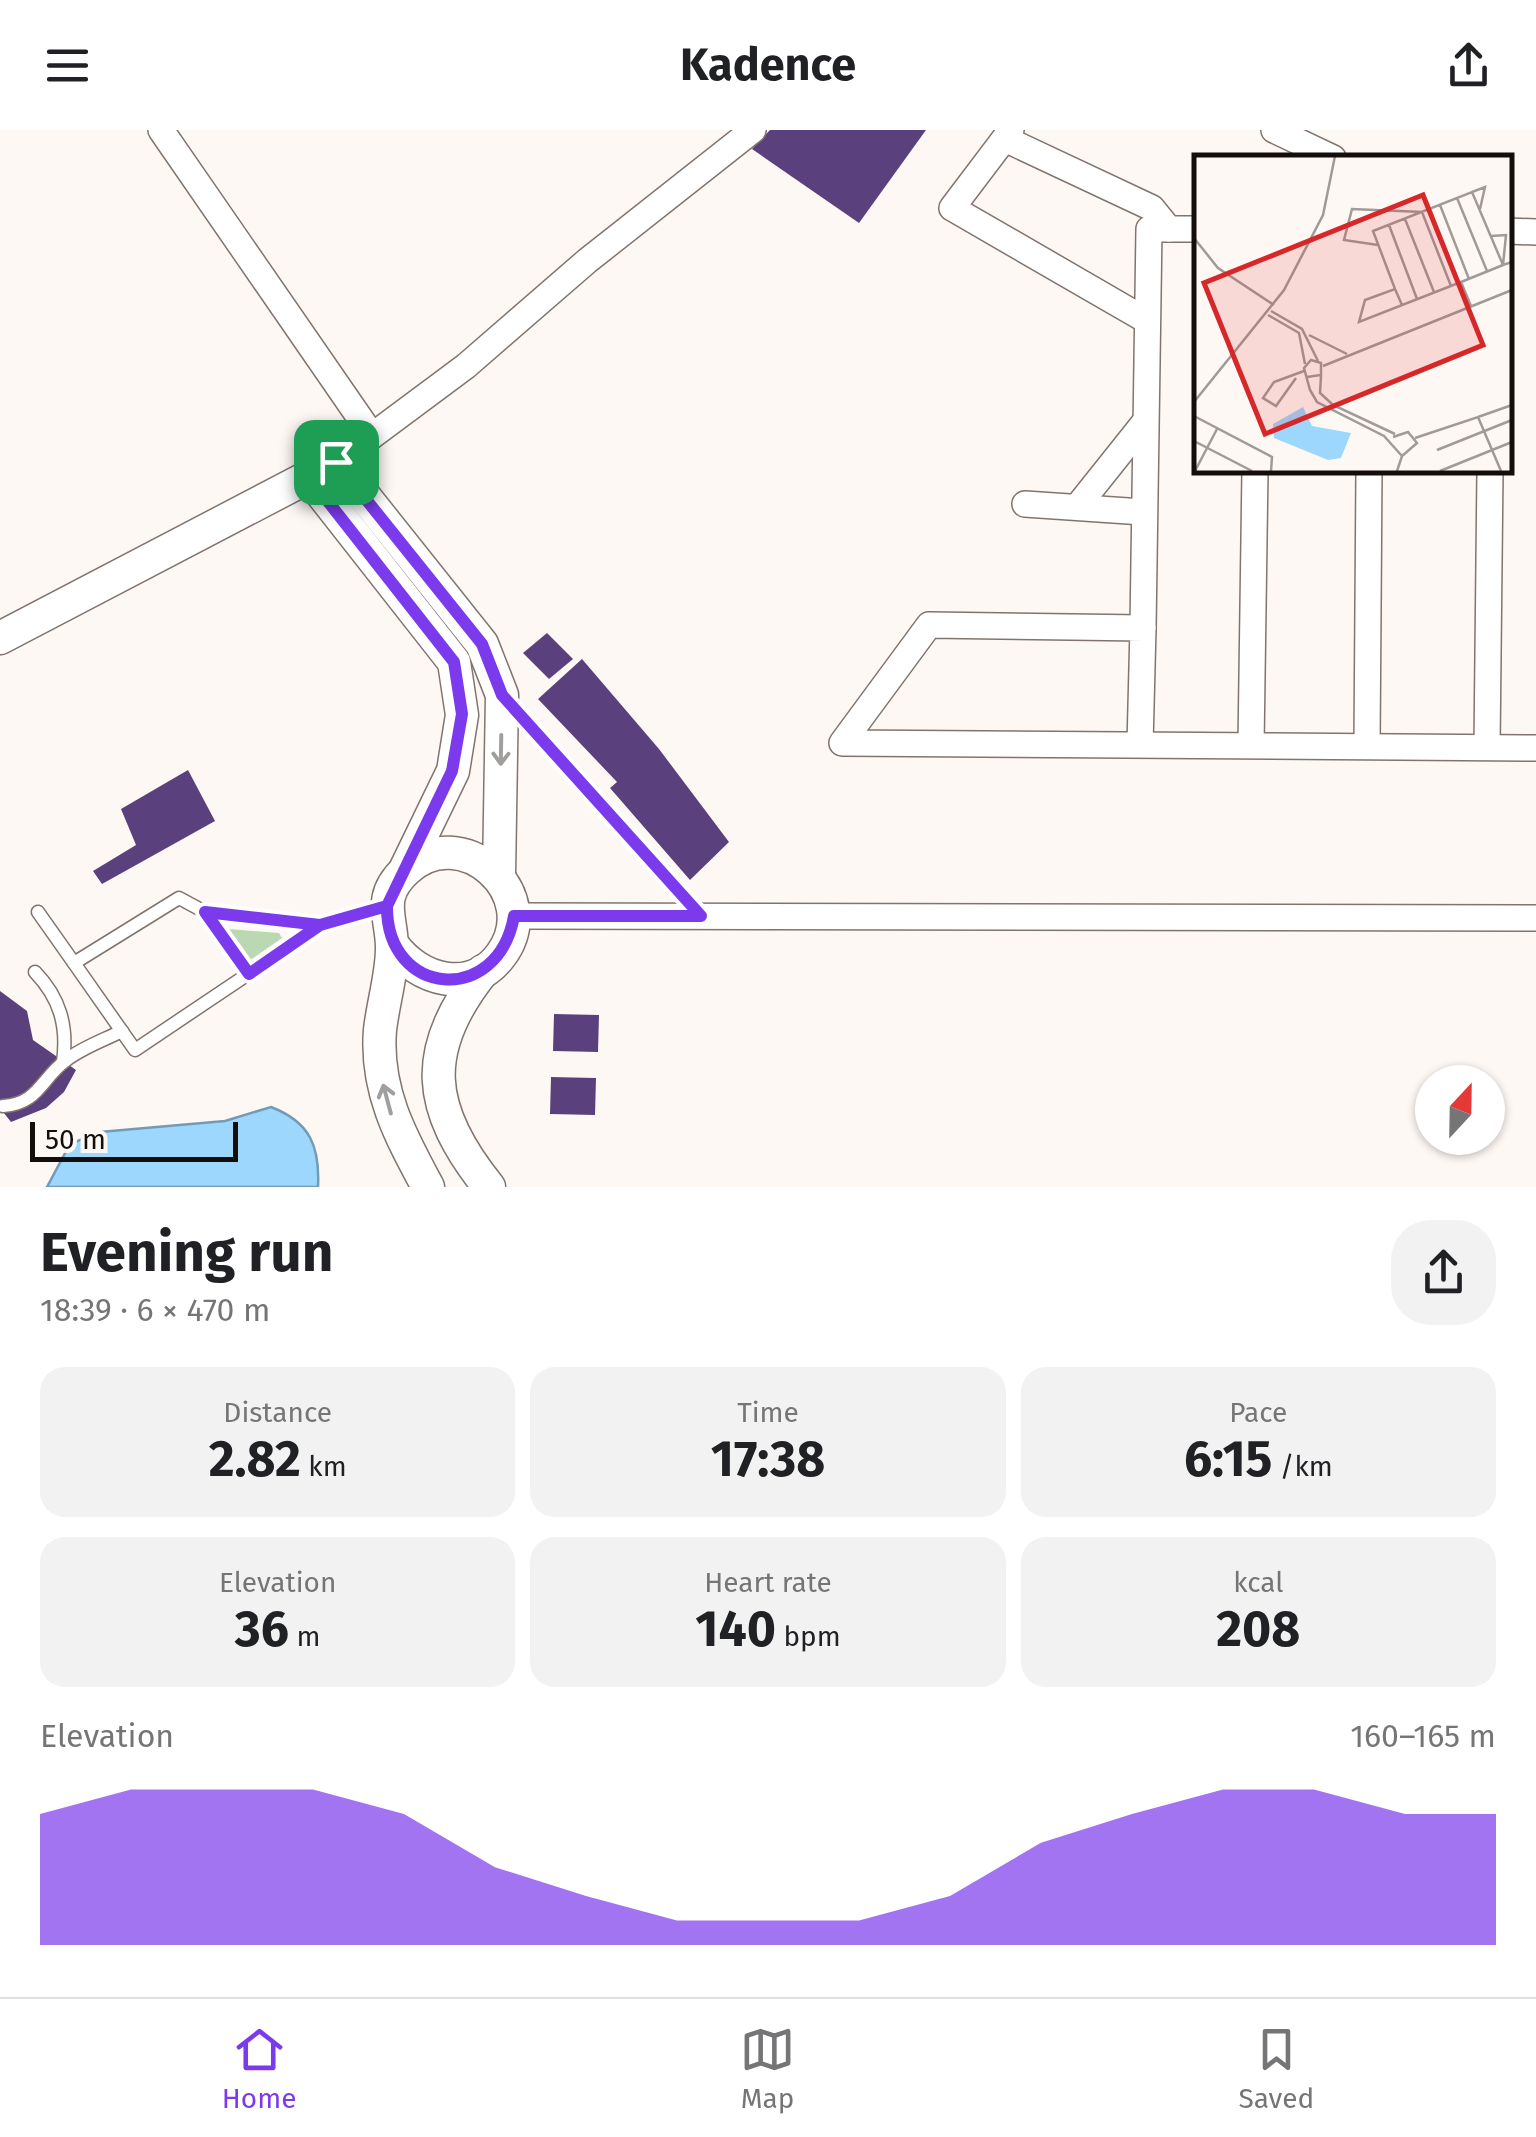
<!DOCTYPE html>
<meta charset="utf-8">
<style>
body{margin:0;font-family:"Fira Sans",sans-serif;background:#f2f2f2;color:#202124;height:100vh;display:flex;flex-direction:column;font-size:38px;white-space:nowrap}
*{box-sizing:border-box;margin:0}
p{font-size:32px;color:#757577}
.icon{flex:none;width:55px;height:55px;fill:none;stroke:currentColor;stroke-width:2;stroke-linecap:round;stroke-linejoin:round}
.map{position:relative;height:1057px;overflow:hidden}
.side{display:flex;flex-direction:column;background:#fff;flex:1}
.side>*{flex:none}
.needle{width:65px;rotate:22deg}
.tools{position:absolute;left:1415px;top:935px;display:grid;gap:20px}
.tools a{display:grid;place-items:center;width:90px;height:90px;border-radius:50%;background:#fff;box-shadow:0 2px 8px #0004;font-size:50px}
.scale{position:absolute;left:30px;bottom:25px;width:208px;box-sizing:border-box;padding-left:10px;border:5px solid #130e0c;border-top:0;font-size:28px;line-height:35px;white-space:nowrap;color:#130e0c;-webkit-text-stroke:8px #fef8f5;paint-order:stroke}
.pin{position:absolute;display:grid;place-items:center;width:85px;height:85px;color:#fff;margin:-42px;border-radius:20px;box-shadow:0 5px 15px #0006}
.round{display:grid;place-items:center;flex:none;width:105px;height:105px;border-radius:40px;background:#f2f2f2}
.headline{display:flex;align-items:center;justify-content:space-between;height:170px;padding:0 40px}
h1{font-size:55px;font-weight:700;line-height:75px}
.stats{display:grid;grid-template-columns:repeat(3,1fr);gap:15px;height:170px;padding:10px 40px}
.stats div{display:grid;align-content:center;border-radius:25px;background:#f2f2f2;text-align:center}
.stats b{font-size:50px;font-weight:700}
.stats small{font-size:28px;font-weight:400}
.stats p{font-size:28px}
.chart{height:280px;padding:20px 40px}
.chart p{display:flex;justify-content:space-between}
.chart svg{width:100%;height:180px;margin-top:10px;fill:#7c3aed;opacity:.7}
header{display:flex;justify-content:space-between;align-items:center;height:130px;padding:0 40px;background:#fff;font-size:45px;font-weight:700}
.tabs{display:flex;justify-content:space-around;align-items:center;height:140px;border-top:2px solid #e0e0e0;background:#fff;font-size:28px;color:#757577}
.tabs a{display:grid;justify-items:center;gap:5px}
.tabs .active{color:#7c3aed}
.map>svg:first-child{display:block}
.green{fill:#bad9b2}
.water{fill:#9ed7fd;stroke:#749bb5;stroke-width:2.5}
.building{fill:#5a417d}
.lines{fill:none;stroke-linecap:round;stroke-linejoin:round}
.service-casing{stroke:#81746e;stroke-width:15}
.minor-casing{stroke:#81746e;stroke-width:28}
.tertiary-casing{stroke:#81746e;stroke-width:35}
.service{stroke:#fff;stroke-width:12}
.minor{stroke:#fff;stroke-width:25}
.tertiary{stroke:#fff;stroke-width:32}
.oneway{stroke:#a19f9e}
.route-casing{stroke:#fff;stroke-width:20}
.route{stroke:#7c3aed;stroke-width:12}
.inset-road{fill:none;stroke:#a09a98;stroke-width:2.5}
.view{fill:#d62828;fill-opacity:0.15;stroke:#d62828;stroke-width:5}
.inset-edge{fill:none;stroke:#130e0c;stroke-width:5}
</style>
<header><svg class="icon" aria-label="menu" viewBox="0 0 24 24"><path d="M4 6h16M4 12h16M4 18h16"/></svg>Kadence<svg class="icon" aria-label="share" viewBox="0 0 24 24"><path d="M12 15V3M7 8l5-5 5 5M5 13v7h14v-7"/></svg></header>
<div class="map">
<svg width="1536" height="1057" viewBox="0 0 1536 1057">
<rect width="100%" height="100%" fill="#fef8f5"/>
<path class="green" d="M229,799L279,803L282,808L249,831Z"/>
<path class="water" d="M271,977C310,992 320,1016 318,1057H47L70,1014L100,1002L225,991Z"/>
<g class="building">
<path d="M770,0H926L859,93L752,19Z"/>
<path d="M547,503L573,529L549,549L523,523Z"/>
<path d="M582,529L659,619L729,712L690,750L610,658L617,652L538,569Z"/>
<path d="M188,640L215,691L102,754L93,741L136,715L121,679Z"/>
<path d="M0,861L27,881L33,910L76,940L64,962L46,978L11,992L0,978Z"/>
<path d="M554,884L599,885L598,922L553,921Z"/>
<path d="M551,947L596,948L595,985L550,984Z"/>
</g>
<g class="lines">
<g class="service-casing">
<g id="service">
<path d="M507,571L701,787"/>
<path d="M38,782L74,833"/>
<path d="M205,782L249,845"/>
<path d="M321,795L135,920L74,833L179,768L205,782L321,795L384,776"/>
<path d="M35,842C60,868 68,896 63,932"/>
<path d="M3,976C38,974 41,949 65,931C81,918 104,910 122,901"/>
</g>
</g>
<g class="minor-casing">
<g id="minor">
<path d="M161,0L371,304"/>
<path d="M1011,0L952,78L1144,189"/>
<path d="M1274,0L1333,28"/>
<path d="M1005,9L1152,78L1169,99"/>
<path d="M1508,101L1536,102"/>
<path d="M337,332L466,236L587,131L753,0"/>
<path d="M1025,374L1143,382"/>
<path d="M1077,377L1144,293"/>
<path d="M1143,498L1149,99H1196"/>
<path d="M1140,615L1143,498L929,495L842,613L1536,618"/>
<path d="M1251,615L1255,340"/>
<path d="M1367,616L1369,340"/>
<path d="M1487,617L1490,340"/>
<path d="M514,786L1536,788"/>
</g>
</g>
<g class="tertiary-casing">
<g id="tertiary">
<path d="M308,346L454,532L462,585L453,641L405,740"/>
<path d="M0,508L337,332L482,514L502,565L499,745"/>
<path d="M393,815C418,850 471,866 501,825C546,764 461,688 406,740C376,768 392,787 392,818C392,845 383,873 380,900C375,960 401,1007 428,1057"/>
<path d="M483,841C420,920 426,979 489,1057"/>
</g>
</g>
<use href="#service" class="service"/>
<use href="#minor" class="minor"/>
<use href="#tertiary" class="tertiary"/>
</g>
<defs><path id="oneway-shaft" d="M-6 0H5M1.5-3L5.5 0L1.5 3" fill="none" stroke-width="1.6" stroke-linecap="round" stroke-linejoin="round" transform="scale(2.5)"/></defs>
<g class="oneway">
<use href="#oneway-shaft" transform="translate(501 620) rotate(91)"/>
<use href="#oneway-shaft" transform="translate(387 969) rotate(-105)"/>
</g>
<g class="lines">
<g class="route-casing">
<path id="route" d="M336,332L308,346L454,532L462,584L452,641L387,776L320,795L205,782L249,844L320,795L387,776C386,867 498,877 514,786H701L502,565L482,514L336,332"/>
</g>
<use href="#route" class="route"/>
</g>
<g transform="translate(1194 25)">
<rect width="318" height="318" fill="#fef8f5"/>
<path d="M109,252L118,271L157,278L147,303L134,305L80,283L79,269Z" fill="#9ed7fd"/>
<path class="inset-road" d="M278,37L291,32L286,54M263,43L293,116M246,50L275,124M211,64L240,137M195,70L223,144M0,83L24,113L80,150M184,90L150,85L158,54L228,57L257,131M201,134L179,76L278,37L309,110L318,107M208,150L201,134L171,145L165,167L267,127M277,151L267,127L309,110L312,80L297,81M77,156L108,174L124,206M74,160L105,178L111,209M115,180L153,199M129,211L318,135M127,221L126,238L139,250L201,279M113,222L127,220V208L117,205L110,213L116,235L123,247L190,281L208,301M102,223L82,251L69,243L80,227L110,216M0,247L90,135L129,60L141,1M0,261L78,302L77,316M284,262L318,250M199,282L214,277L223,288L208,301L203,316M221,283L284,262L307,316M0,286L58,316M243,295L318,265M1,316L23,274M246,316L318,287"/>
<path class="view" d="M229,40L289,190L71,279L10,128Z"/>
<rect width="318" height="318" class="inset-edge"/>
</g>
</svg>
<div class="tools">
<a><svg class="needle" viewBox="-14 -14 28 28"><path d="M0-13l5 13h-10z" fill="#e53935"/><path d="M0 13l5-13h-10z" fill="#757577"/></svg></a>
</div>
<div class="scale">50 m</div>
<div class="pin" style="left:336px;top:332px;background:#1e9e55"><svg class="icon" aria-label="arrive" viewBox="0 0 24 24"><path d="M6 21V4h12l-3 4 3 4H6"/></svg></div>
</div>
<section class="side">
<div class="headline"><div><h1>Evening run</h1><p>18:39 · 6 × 470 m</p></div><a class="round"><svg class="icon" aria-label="share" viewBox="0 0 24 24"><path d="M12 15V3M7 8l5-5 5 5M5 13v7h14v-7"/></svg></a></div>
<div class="stats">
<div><p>Distance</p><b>2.82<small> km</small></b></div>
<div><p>Time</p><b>17:38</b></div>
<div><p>Pace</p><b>6:15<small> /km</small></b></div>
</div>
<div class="stats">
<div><p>Elevation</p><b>36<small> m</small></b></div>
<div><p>Heart rate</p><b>140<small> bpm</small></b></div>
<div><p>kcal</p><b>208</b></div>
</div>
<div class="chart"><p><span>Elevation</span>160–165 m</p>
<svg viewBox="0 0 160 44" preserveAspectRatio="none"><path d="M0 44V12L10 6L20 6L30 6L40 12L50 25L60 32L70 38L80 38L90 38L100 32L110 19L120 12L130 6L140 6L150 12L160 12V44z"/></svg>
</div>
</section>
<nav class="tabs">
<a class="active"><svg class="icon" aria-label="home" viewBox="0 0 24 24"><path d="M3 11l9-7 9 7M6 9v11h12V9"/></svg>Home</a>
<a><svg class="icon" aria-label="map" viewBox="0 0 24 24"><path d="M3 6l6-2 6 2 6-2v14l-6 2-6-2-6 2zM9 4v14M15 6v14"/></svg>Map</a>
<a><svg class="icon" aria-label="saved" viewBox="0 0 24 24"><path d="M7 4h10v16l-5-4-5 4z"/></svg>Saved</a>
</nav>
